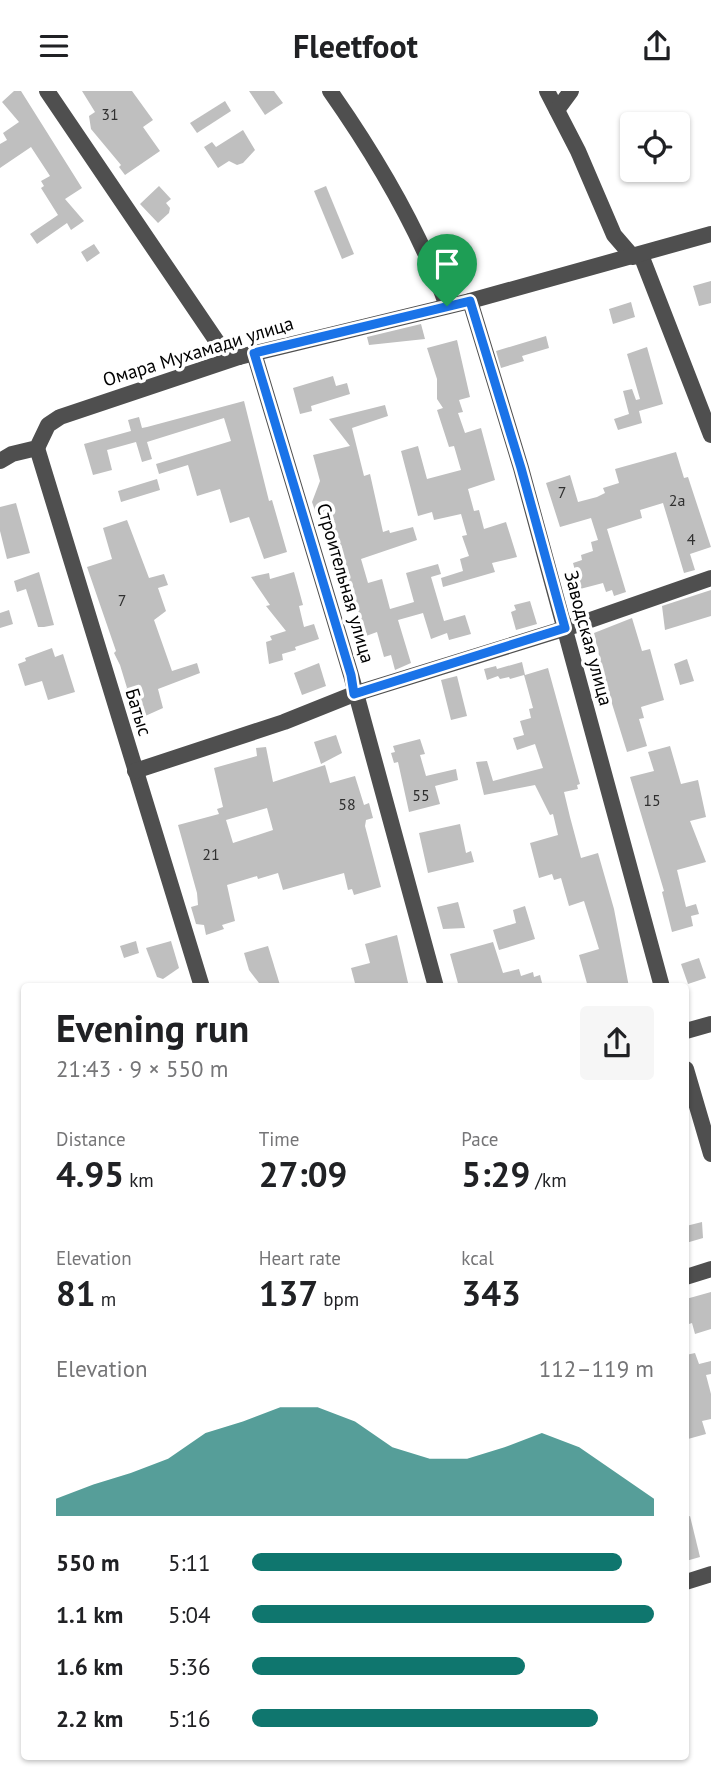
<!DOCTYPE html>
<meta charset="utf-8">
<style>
body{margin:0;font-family:"PT Sans",sans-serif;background:#f6f6f6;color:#202124;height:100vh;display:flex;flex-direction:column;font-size:26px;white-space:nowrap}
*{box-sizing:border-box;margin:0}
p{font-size:23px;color:#757577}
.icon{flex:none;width:38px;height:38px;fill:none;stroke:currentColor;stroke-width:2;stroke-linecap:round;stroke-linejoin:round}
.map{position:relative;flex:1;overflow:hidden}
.side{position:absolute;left:21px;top:892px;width:668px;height:777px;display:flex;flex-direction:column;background:#fff;border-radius:7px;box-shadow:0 2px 5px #0004}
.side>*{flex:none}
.fabs{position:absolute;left:620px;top:21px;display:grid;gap:14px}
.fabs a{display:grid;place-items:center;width:70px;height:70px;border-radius:7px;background:#fff;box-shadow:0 2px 5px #0004;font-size:35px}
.pin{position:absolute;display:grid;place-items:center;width:60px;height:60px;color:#fff;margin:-72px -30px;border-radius:50% 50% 50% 0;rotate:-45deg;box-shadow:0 0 7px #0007}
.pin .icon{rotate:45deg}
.round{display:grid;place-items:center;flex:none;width:74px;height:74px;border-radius:7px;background:#f6f6f6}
.overview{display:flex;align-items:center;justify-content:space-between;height:119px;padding:0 35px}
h1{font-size:38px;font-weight:700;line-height:52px}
.figures{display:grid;grid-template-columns:repeat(3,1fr);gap:10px;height:119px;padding:7px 35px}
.figures div{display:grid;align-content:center}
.figures b{font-size:35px;font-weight:700}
.figures small{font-size:19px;font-weight:400}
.figures p{font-size:19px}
.chart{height:196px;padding:14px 35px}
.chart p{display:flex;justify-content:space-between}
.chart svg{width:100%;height:126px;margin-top:7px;fill:#0f766e;opacity:.7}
ul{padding:0 35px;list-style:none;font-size:23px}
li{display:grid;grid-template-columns:112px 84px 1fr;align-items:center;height:52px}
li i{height:18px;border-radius:9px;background:#0f766e}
header{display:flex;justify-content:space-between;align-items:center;height:91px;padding:0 35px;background:#fff;font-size:32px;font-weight:700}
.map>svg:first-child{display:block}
.building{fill:#bfbfbf;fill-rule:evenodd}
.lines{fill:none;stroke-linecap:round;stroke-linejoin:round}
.minor{stroke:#4f4f4f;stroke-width:16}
.route-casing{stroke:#fff;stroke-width:14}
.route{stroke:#1a73e8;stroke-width:9}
.labels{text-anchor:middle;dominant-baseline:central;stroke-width:7;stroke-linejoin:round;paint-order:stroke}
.number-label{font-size:16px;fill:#303030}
.street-label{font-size:19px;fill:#000;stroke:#fff}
</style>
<header><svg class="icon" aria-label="menu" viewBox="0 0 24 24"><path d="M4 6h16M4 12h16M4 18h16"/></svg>Fleetfoot<svg class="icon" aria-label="share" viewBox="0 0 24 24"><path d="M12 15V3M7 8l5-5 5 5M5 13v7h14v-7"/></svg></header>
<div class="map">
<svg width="711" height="1691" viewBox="0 0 711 1691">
<rect width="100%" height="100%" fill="#fff"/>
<g class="building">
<path d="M14,0H21L82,97L65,108L84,130L71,139L67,132L37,153L30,143L58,124L41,97L44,95L41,90L50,85L31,56L0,77V53L7,49L3,42L19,31L2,11Z"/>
<path d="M82,0H132L153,29L143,36L160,60L125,84L119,76L121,74L91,38L89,25L95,21Z"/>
<path d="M249,0H274L283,12L265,24Z"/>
<path d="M225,10L231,20L197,42L190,32Z"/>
<path d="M243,39L255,59L243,72L237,74L229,70L218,77L204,56L212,51L216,56Z"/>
<path d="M159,95L171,108L166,112L170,117L169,122L158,132L140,113Z"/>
<path d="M326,95L354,163L342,168L314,100Z"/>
<path d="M94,153L100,162L87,171L81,161Z"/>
<path d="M711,190V212L699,215L693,195Z"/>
<path d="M631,211L635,226L613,233L609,218Z"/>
<path d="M421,233L425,248L369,254L367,246Z"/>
<path d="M546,245L549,257L522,265L524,270L501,277L496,260Z"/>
<path d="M457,249L470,306L459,309L463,321L458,322L465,342L481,337L495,389L468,398L474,420L479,419L484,438L506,431L517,466L492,472L495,481L443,496L441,487L463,480L460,468L469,465L462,445L467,444L461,423L434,429L432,421L418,425L401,360L418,355L427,388L461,379L454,355L449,356L437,319L443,317L437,308V288L427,257Z"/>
<path d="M647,256L663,313L639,320L642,332L618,339L614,328L629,323L623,300L632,298L636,309L640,308L627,263Z"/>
<path d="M333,285L336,295L347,292L350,303L311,315L312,320L300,323L293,297Z"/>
<path d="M244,310L269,410L272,409L287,461L264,468L249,426L230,432L220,398L197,405L188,374L159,383L156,373L231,350L224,327L147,351L152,368L142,371L136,351L107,359L112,379L93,384L84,353L131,340L128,329L139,326L142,337L147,336Z"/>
<path d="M385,314L388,325L352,337L364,385L370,383L383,441L389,439L390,442L413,436L417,449L361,468L368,492L382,488L390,518L414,511L406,482L438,473L441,483L431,486L444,530L465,524L471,543L449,549L447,542L431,548L423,522L398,529L411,572L395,579L391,564L384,566L377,541L366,545L364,538L351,542L347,528L358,525L340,456L329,460L312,411L320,390L313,364L350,355L329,328Z"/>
<path d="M676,361L684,387L688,386L711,456L690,463L695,479L684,482L663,412L640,419L642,427L607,438L626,501L614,505L612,499L606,501L603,492L580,498L573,472L582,469L581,464L593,460L591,451L598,449L591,427L560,436L546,392L570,384L578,411L597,406L605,402L603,397L619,392L615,378Z"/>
<path d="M157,388L160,399L121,411L118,400Z"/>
<path d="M16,412L30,462L7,468L0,440V416Z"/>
<path d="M127,429L149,487L164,483L168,494L158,497L166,520L154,529L172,580L197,572L200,582L158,598L163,617L143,626L137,612L134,613L124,600L127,597L120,574L114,562L116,560L87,476L112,468L103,437Z"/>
<path d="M39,481L54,534L44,536H38L26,498L17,501L14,490Z"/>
<path d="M294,481L303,514L299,515L304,536L314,533L319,548L295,556L296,559L282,563L283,569L269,573L266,551L272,549L270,545L286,540L266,515L270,514L251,486L269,482L270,488Z"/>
<path d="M711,499V525L665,539L662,515Z"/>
<path d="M530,510L537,533L516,539L511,521L516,519L514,514Z"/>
<path d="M9,519L13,533L0,537V522Z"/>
<path d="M632,527L642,560L650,558L664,609L641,616L644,627L639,628L647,655L627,661L604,587L594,542Z"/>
<path d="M52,557L55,566L63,563L75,601L48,609L42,590L25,595L18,573L26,570L25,567Z"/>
<path d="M687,568L694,590L680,594L674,573Z"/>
<path d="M522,571L525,584L548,577L580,693L577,694L578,698L564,701L570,726L581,767L598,762L614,818L629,896H588L579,864L599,858L584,810L569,815L561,787L554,789L552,783L539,787L530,752L558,744L553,723L550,724L535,694L484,704L476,671L487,670L493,690L543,677L535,653L517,659L513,647L524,644L520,630L531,627L529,618L533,617L524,584L510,588L509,586L500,588L498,585L487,589L484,578L496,575L497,578Z"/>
<path d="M319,572L326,595L302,604L294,582Z"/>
<path d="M457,585L467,625L451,629L441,589Z"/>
<path d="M336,644L342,662L321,673L314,651Z"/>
<path d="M420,648L425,663L420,664L426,685L456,678L458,689L435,695L440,713L409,721L398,671L394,672L391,662L395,661L393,655Z"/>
<path d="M670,655L681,693L698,689L706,726L690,730L706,771L677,779L686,816L696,813L699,823L691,825L693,835L672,841L662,801L664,800L630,686L654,680L648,661Z"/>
<path d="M266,656L273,691L325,674L330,692L355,685L364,714L369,712L373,727L366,729L365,735L381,796L354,804L352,798L348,799L344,782L283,799L278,782L258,788L257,785L227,794L235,830L222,834L224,838L206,844L204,834L196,833L191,816L198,814L197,802L178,734L219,723L217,718L223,716L214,677L257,665L256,657ZM267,717L273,739L233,752L226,729Z"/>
<path d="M460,733L466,762L471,760L474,771L428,782L419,742Z"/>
<path d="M458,811L465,837L443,838L437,816Z"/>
<path d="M525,815L535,848L499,859L493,839L516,832L513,819Z"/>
<path d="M397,844L409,896H356L351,877L370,872L365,853Z"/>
<path d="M136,850L139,862L124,867L120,855Z"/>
<path d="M171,850L179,877L163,888L157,886L146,857Z"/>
<path d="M493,851L503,882L519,878L521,885L533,881L534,886L540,884L543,896H459L450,863Z"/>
<path d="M268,855L280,894L262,896L249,879L244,862Z"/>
<path d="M699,867L706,887L688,893L681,873Z"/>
<path d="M702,1131L703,1147L686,1152V1135Z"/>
<path d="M711,1201V1238L695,1243L692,1232L686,1234V1208Z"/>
<path d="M695,1262L699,1273L711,1270V1283L706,1284L711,1303V1328L702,1330L706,1343L688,1348L686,1264Z"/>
<path d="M690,1425L700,1466L686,1470V1426Z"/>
</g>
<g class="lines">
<g class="minor">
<path d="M47,0L222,258L239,266"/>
<path d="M330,0C377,67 419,138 447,215"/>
<path d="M547,0L578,60L614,144L633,166"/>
<path d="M557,19L571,0"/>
<path d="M641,164L711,344"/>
<path d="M470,210L521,377L662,896"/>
<path d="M254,262L351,584L436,896"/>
<path d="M37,357L202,896"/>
<path d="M0,370L12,363L37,357L48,334L60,326L239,266L470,210L711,143"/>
<path d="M135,680L284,631L354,603L576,534L711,487"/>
<path d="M686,940L711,933"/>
<path d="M686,978L711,1063"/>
<path d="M686,1186L711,1178"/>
<path d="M686,1491L711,1483"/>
</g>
</g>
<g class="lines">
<g class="route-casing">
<path id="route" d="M470,210L521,377L565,537L354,603L351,584L254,262Z"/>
</g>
<use href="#route" class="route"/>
</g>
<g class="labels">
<g class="number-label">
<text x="110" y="23">31</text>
<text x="562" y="401">7</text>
<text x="677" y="409">2а</text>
<text x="691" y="448">4</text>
<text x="122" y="509">7</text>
<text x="421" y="704">55</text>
<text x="652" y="709">15</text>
<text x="347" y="713">58</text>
<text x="211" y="763">21</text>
</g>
<g class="street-label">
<text transform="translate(198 260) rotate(-17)">Омара Мухамади улица</text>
<text transform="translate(346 492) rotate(74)">Строительная улица</text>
<text transform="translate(589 547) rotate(75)">Заводская улица</text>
<text transform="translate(139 621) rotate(73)">Батыс</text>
</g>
</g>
</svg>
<div class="fabs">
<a><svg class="icon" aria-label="locate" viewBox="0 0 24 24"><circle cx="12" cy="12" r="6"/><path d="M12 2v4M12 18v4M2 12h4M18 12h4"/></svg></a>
</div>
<div class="pin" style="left:447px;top:215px;background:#1e9e55"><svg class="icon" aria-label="arrive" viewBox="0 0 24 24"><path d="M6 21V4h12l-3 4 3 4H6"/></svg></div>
<section class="side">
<div class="overview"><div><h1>Evening run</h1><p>21:43 · 9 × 550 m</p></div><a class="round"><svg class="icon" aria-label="share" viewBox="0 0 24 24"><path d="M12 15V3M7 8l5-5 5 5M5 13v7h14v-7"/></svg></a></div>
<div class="figures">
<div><p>Distance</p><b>4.95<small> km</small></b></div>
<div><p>Time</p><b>27:09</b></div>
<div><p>Pace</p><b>5:29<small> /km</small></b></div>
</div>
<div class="figures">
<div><p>Elevation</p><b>81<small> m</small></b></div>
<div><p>Heart rate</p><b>137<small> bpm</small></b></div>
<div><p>kcal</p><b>343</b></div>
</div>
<div class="chart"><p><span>Elevation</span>112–119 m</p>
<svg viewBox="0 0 160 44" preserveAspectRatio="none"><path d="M0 44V38L10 33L20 29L30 24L40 15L50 11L60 6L70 6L80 11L90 20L100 24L110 24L120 20L130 15L140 20L150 29L160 38V44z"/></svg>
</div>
<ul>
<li><b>550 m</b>5:11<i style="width:92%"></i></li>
<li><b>1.1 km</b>5:04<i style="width:100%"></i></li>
<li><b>1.6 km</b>5:36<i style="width:68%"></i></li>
<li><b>2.2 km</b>5:16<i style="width:86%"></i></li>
</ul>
</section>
</div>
